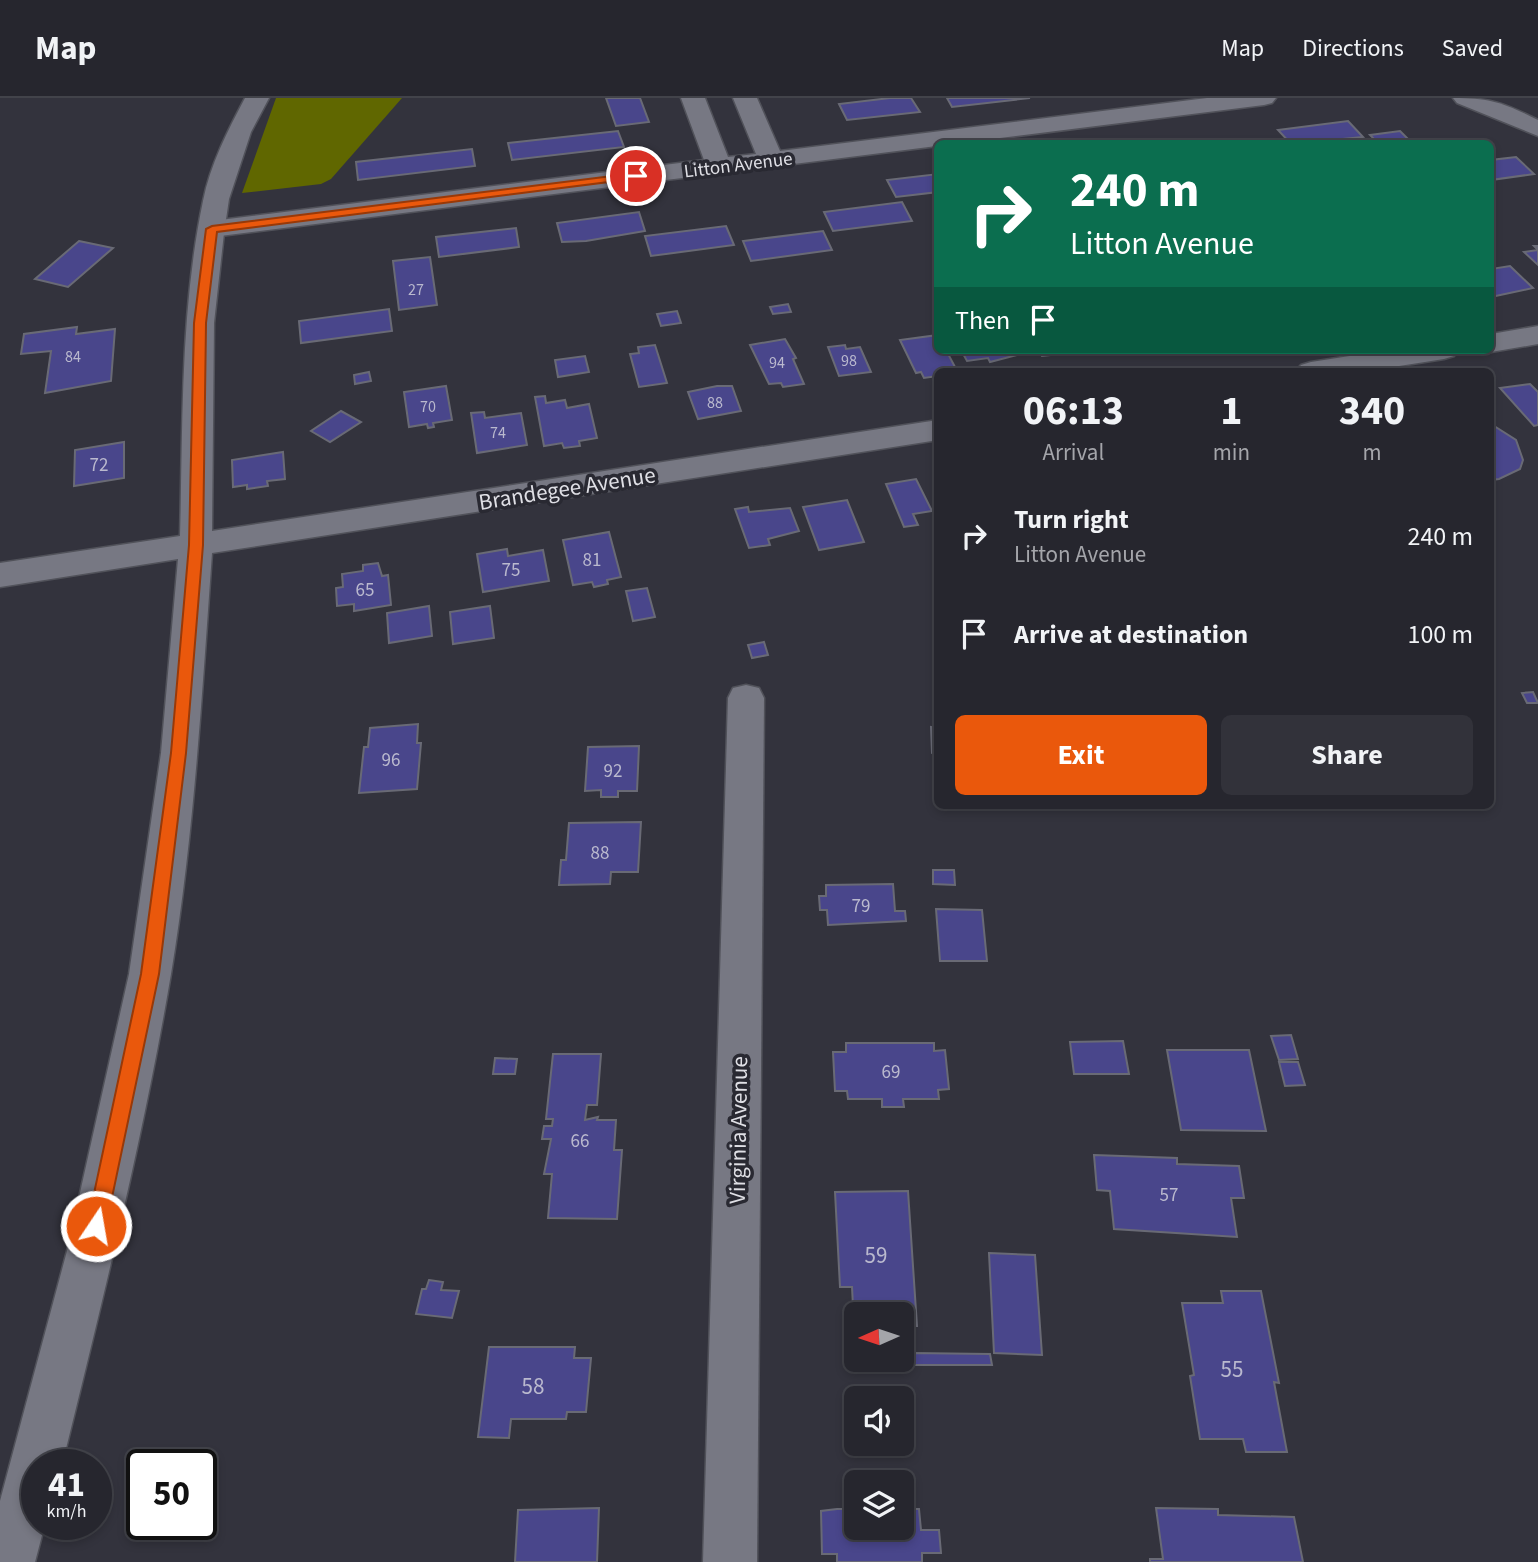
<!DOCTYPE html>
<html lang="en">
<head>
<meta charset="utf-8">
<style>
	body { margin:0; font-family:"Source Sans 3",sans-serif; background:#32323a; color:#f1f3f6; height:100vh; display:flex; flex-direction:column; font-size:26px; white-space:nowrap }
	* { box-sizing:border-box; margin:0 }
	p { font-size:23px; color:#a4a5aa }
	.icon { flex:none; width:38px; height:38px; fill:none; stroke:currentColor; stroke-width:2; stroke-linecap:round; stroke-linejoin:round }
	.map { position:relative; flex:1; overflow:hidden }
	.side { position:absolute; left:934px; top:270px; width:560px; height:441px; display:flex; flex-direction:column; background:#26262e; border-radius:10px; box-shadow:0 4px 10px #0003,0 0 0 2px #42434a }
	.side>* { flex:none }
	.hud { position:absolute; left:934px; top:42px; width:560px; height:214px; border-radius:10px; box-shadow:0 4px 10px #0003,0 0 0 2px #42434a; background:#0b6e4f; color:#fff; overflow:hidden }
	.needle { width:46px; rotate:267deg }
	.tools { position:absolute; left:844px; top:1204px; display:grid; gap:14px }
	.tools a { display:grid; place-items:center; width:70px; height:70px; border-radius:10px; background:#26262e; box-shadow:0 4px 10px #0003,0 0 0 2px #42434a; font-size:35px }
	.speed { position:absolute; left:21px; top:1351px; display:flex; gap:14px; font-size:35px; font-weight:700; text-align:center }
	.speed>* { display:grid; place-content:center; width:91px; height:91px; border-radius:50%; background:#26262e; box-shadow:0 4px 10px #0003,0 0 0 2px #42434a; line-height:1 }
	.speed small { font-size:18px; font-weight:400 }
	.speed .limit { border:4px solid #111; border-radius:10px; background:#fff; color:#111 }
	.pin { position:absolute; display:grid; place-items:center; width:60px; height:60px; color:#fff; margin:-30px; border:4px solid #fff; border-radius:50%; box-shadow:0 2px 7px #0007 }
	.me { position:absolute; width:77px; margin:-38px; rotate:12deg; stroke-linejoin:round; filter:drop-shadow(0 0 5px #0008) }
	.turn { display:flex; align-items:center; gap:24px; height:147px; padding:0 21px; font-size:32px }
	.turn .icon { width:91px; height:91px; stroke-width:2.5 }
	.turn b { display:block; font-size:49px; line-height:60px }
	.then { display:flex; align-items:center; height:66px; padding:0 21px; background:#0003; gap:14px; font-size:26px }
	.eta { display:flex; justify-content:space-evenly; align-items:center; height:119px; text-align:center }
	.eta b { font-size:42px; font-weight:700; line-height:49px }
	.button { display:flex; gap:14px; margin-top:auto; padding:14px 21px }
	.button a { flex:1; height:80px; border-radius:10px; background:#ea580c; color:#fff; font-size:28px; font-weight:700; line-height:80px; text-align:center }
	.button a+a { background:#32323a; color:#f1f3f6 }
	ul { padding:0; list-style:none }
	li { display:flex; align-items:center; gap:21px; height:98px; padding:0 21px }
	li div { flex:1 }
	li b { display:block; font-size:26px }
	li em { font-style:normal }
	header { display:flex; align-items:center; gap:42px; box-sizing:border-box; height:98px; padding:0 35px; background:#26262e; border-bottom:2px solid #42434a }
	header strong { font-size:33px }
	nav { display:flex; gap:38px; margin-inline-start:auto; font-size:24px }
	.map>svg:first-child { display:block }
	.forest { fill:#606700 }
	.building { fill:#49468b; stroke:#696a75; stroke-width:2 }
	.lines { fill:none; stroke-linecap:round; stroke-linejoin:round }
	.street-casing { stroke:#51525a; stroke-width:3 }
	.secondary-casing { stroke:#51525a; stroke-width:3 }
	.street { fill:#777883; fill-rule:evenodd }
	.secondary { fill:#777883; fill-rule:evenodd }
	.route { fill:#ea580c; stroke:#983908; stroke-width:2 }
	.labels { text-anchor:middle; stroke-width:7; stroke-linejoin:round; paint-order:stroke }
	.far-number-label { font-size:16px; fill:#bab9ce }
	.far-street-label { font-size:19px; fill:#dfdfe5; stroke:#292932 }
	.number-label { font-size:19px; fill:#bab9ce }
	.street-label { font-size:23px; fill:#dfdfe5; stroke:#292932 }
	.near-number-label { font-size:23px; fill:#bab9ce }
</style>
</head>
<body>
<header>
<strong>Map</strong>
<nav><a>Map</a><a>Directions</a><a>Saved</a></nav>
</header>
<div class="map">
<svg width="1538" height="1464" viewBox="0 0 1538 1464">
	<rect width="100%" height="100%" fill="#33333d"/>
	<path class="forest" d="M276,0H402L331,81L321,86L242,95Z"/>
	<g class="building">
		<path d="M606,0H640L649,24L616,28Z"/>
		<path d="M890,0H911L920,14L847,22L839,6Z"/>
		<path d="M947,0H1030L952,9Z"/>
		<path d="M1348,23L1363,39L1291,46L1278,32Z"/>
		<path d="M618,33L624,49L512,62L508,45Z"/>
		<path d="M1400,33L1413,46H1379L1370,37Z"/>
		<path d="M472,51L475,68L358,82L356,64Z"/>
		<path d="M1516,59L1534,76L1491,82V62Z"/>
		<path d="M938,76V94L896,99L887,82Z"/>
		<path d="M902,104L912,123L833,133L824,114Z"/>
		<path d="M639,114L645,133L586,143L562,144L557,125Z"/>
		<path d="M726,128L734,147L651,158L645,138Z"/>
		<path d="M516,130L519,149L439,159L436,139Z"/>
		<path d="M823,133L832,152L751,163L743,143Z"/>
		<path d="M79,143L113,150L68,189L35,181Z"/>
		<path d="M1534,148H1538V167L1524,154L1538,152Z"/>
		<path d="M430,159L437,207L399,212L393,163Z"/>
		<path d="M1510,168L1533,190L1491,199V171Z"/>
		<path d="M788,206L791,214L773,216L770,209Z"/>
		<path d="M389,211L392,233L301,245L299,223Z"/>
		<path d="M677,213L681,225L661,228L657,216Z"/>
		<path d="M77,229L76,236L115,231L111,283L45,295L51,253L21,256L24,236Z"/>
		<path d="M938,237V252H946L955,269L949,270L951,273H938V278L924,280L921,274L916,275L900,242Z"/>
		<path d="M785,241L796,260L793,261L804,286L783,289L781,285L769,286L750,247Z"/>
		<path d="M655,247L667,285L639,289L630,256L639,255L638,249Z"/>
		<path d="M845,247L846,251L860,249L871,274L839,278L828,249Z"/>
		<path d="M961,252H1019L1021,256L990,264L988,260L967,263Z"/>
		<path d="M1039,252H1079L1080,254L1042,258Z"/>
		<path d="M585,258L589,274L558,279L555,262Z"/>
		<path d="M369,274L371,283L355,286L354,277Z"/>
		<path d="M1530,286L1538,294V327L1534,328L1500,290Z"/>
		<path d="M446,288L452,322L433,325L434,329L428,330L427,326L409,329L404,294Z"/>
		<path d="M717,288H732L741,313L698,321L688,294Z"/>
		<path d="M545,298L546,305L565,302L567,310L589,306L597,340L579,343L580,348L564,350L562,345L544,348L535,299Z"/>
		<path d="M341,313L361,324L330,344L311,333Z"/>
		<path d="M484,314L485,320L521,315L527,347L477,355L471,315Z"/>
		<path d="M1491,326L1516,342L1523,362L1520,371L1499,381L1491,382Z"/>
		<path d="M124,344V380L74,388L75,352Z"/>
		<path d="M283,354L285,381L267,383L268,388L247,391V387L233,389L232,362Z"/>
		<path d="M916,381L932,413L913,416L918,427L904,429L886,386Z"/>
		<path d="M847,402L864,444L819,452L803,409Z"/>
		<path d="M748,409L749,414L790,410L799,433L768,441L770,447L749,450L735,411Z"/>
		<path d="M609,434L621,479L607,482L608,486L594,489L592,484L573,487L563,442Z"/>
		<path d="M507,451L508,458L543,452L549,483L483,494L477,456Z"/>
		<path d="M378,465L382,478L388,477L391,507L354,513V506L337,508L336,490L343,489L342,476L363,473V467Z"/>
		<path d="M647,490L655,519L633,523L626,493Z"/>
		<path d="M429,508L432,538L389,545L387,515Z"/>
		<path d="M490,508L494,540L453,546L450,514Z"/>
		<path d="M764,544L768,557L752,560L748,547Z"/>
		<path d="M1533,594L1538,605H1527L1522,595Z"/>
		<path d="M418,626L417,645H421L417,691L359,695L364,649H368L370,630Z"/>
		<path d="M931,629L938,630V656L932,655Z"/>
		<path d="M639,648L637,693H618V699H601V692L585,693L588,649Z"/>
		<path d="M641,724L638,774H611L610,786L559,787L561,762H566L569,725Z"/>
		<path d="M933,772H954L955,787L933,786Z"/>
		<path d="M893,786L895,813H905L906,823L828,827L827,812H820L819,798H826V787Z"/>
		<path d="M936,811L982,812L987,863H940Z"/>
		<path d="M1291,937L1298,961L1279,962L1271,938Z"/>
		<path d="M1123,943L1129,976H1074L1070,944Z"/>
		<path d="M846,945H934V953L945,952L949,991L938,992L939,1001H903L904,1009H882V1001H848L847,993H835L833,954H846Z"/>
		<path d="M1167,952H1249L1266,1033L1181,1032Z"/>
		<path d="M553,956H601L597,1007H587L585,1022L598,1019L597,1022H616L614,1052H622L617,1121L548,1120L552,1076H544L551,1041H542L544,1028H552L553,1021H546Z"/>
		<path d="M495,960L517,961L515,976H493Z"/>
		<path d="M1279,964H1298L1305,987L1285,988Z"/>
		<path d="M1094,1057L1177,1060V1066L1239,1068L1244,1100H1231L1237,1139L1114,1131L1110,1093L1097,1092Z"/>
		<path d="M908,1093L917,1228H901V1216H856L854,1228L852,1189H840L835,1094Z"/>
		<path d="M989,1155L1035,1157L1042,1257L994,1255Z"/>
		<path d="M429,1182L443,1184L441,1192L459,1193L452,1220L416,1216L422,1191H426Z"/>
		<path d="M1221,1193H1261L1279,1285L1274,1284L1287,1354H1246L1243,1341H1200L1190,1278L1194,1277L1182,1205H1223Z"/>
		<path d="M489,1249H575L574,1260H591L586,1314H567L566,1321H511L509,1340L478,1339Z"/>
		<path d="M912,1255L990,1256L992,1267H913Z"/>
		<path d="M599,1410L597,1464H515L518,1412Z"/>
		<path d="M1156,1410L1218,1411V1417L1294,1419L1303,1464H1150V1461H1163Z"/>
		<path d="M837,1411H856V1430H901V1411H919L921,1432H939L941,1455H922V1464H837V1456H822L821,1413Z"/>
	</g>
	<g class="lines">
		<defs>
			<g id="street">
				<path d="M681,0H705L728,59L756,56L733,0H757L780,53L1207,0H1276L1272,5L1264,7L212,139L203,137L199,131L203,125L212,123L704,62Z"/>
				<path d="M1453,0C1491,0 1504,5 1538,22V38L1457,5Z"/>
				<path d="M746,587L759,590L764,600L757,1464H703L728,600L733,590Z"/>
			</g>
			<g id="secondary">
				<path d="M245,0H269L251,34L229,101L224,135L214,225L212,433L938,322V342L212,455C202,596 194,737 171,876C143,1041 102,1204 62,1367H37V1426H45L35,1464H0V1403L67,1153L129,876L161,655L178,461L0,489V465L180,438C183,327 180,213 203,103C210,67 228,32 245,0Z"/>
				<path d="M1538,228V246L1491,254L1485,252H1491V236Z"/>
				<path d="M1388,252H1458L1454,258L1444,261L1367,273H1296L1301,267L1311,264Z"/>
			</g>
		</defs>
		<use href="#street" class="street-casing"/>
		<use href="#secondary" class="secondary-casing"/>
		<use href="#street" class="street"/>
		<use href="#secondary" class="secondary"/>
	</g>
	<path class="route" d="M636,75L640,76V80L217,134L206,225L203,447L186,655L159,876L106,1128L103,1134L96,1137L90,1134L87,1128L141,876L171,655L189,447L194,225L206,131L212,128Z"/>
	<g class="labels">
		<g class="far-number-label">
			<text x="416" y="197">27</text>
			<text x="73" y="264">84</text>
			<text x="849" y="268">98</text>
			<text x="777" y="270">94</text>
			<text x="715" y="310">88</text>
			<text x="428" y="314">70</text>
			<text x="498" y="340">74</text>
		</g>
		<g class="far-street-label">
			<text transform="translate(738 66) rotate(-7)" y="7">Litton Avenue</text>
		</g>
		<g class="number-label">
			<text x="99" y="373">72</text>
			<text x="592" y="468">81</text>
			<text x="511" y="478">75</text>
			<text x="365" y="498">65</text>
			<text x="391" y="668">96</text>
			<text x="613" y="679">92</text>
			<text x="600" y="761">88</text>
			<text x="861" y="814">79</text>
			<text x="891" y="980">69</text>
			<text x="580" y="1049">66</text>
			<text x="1169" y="1103">57</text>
		</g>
		<g class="street-label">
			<text transform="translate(567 390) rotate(-9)" y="8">Brandegee Avenue</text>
			<text transform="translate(738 1032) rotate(-89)" y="8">Virginia Avenue</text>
		</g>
		<g class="near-number-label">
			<text x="876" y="1165">59</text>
			<text x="1232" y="1279">55</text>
			<text x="533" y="1296">58</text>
		</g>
	</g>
</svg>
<div class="tools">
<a><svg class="needle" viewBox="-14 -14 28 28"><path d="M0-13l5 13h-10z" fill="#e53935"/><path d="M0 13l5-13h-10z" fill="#a4a5aa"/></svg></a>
<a><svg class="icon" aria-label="sound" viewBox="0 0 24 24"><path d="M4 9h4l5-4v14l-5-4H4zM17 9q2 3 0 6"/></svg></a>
<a><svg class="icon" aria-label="layers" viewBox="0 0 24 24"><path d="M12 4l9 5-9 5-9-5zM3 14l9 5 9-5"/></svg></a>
</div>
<div class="speed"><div>41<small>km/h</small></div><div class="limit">50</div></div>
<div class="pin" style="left:636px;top:78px;background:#d93025"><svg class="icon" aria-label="arrive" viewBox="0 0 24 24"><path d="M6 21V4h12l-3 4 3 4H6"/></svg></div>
<svg class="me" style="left:96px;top:1128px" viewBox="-20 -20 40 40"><circle r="17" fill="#ea580c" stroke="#fff" stroke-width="3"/><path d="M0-11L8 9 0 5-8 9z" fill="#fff"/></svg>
<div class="hud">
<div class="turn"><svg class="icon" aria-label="right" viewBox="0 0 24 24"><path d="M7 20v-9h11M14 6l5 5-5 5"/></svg><div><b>240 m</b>Litton Avenue</div></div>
<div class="then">Then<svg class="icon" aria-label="arrive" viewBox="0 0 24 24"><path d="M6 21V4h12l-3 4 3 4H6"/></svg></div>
</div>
<section class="side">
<div class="eta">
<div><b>06:13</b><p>Arrival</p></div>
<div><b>1</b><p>min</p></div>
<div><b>340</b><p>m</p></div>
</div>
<ul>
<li><svg class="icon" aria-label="right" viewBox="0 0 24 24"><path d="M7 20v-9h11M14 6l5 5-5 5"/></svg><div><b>Turn right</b><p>Litton Avenue</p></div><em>240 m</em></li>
<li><svg class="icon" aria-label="arrive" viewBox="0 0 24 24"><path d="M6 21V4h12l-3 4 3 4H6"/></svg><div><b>Arrive at destination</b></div><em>100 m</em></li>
</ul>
<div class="button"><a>Exit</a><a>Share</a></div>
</section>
</div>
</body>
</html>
